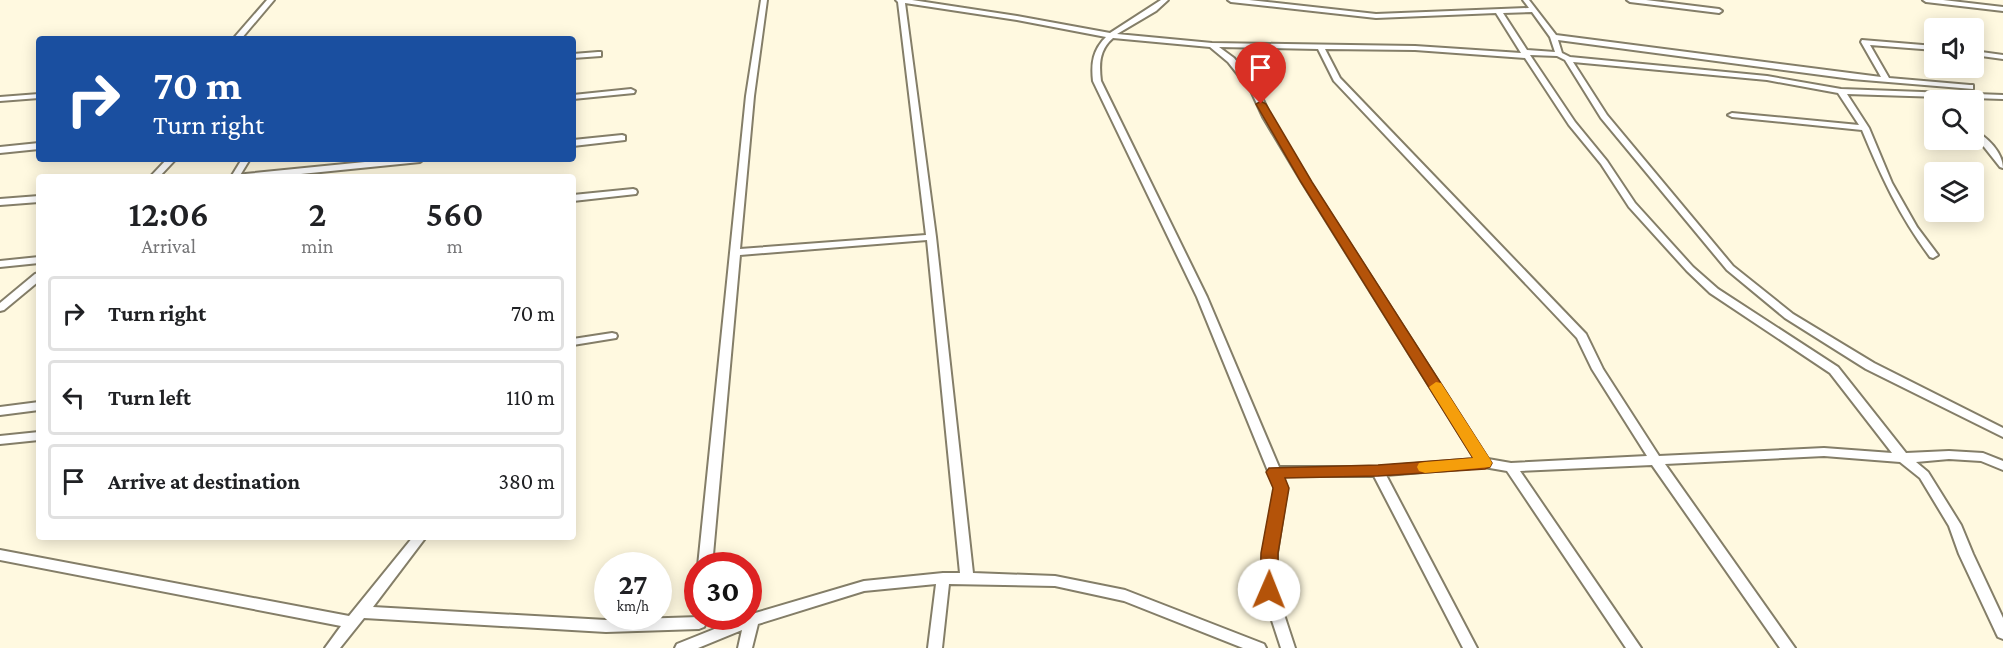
<!DOCTYPE html>
<html lang="en">
<head>
<meta charset="utf-8">
<style>
	body { margin:0; font-family:"Crimson Pro",serif; background:#f2f2f2; color:#202124; height:100vh; display:flex; flex-direction:column; font-size:22px; white-space:nowrap }
	* { box-sizing:border-box; margin:0 }
	p { font-size:20px; color:#757577 }
	.icon { flex:none; width:33px; height:33px; fill:none; stroke:currentColor; stroke-width:2; stroke-linecap:round; stroke-linejoin:round }
	.map { position:relative; flex:1; overflow:hidden }
	.panel { position:absolute; left:36px; top:174px; width:540px; height:366px; display:flex; flex-direction:column; background:#fff; border-radius:6px; box-shadow:0 3px 15px #0003 }
	.panel>* { flex:none }
	.banner { position:absolute; left:36px; top:36px; width:540px; height:126px; border-radius:6px; box-shadow:0 3px 15px #0003; background:#1a4fa0; color:#fff; overflow:hidden }
	.tools { position:absolute; left:1924px; top:18px; display:grid; gap:12px }
	.tools a { display:grid; place-items:center; width:60px; height:60px; border-radius:6px; background:#fff; box-shadow:0 3px 15px #0003; font-size:30px }
	.speed { position:absolute; left:594px; top:552px; display:flex; gap:12px; font-size:30px; font-weight:700; text-align:center }
	.speed>* { display:grid; place-content:center; width:78px; height:78px; border-radius:50%; background:#fff; box-shadow:0 3px 15px #0003; line-height:1 }
	.speed small { font-size:15px; font-weight:400 }
	.speed .limit { border:9px solid #d22; background:#fff; color:#111 }
	.pin { position:absolute; display:grid; place-items:center; width:51px; height:51px; color:#fff; margin:-62px -26px; border-radius:50% 50% 50% 0; rotate:-45deg; box-shadow:0 0 6px #0007 }
	.pin .icon { rotate:45deg }
	.me { position:absolute; width:66px; margin:-33px; rotate:1deg; stroke-linejoin:round; filter:drop-shadow(0 0 4px #0008) }
	.turn { display:flex; align-items:center; gap:21px; height:126px; padding:0 18px; font-size:27px }
	.turn .icon { width:78px; height:78px; stroke-width:2.5 }
	.turn b { display:block; font-size:42px; line-height:51px }
	.eta { display:flex; justify-content:space-evenly; align-items:center; height:102px; text-align:center }
	.eta b { font-size:36px; font-weight:600; line-height:42px }
	ul { padding:0; list-style:none }
	li { display:flex; align-items:center; gap:18px; height:75px; margin:0 12px 9px; padding:0 6px; border:3px solid #e0e0e0; border-radius:6px }
	li div { flex:1 }
	li b { display:block; font-size:22px }
	li em { font-style:normal }
	.map>svg:first-child { display:block }
	.lines { fill:none; stroke-linecap:round; stroke-linejoin:round }
	.street-casing { stroke:#847e68; stroke-width:4 }
	.street { fill:#fff; fill-rule:evenodd }
	.route { fill:#b45309; stroke:#753606; stroke-width:1.5 }
	.slow { fill:#f59e0b }
</style>
</head>
<body>
<div class="map">
<svg width="2003" height="648" viewBox="0 0 2003 648">
	<rect width="100%" height="100%" fill="#fff9e0"/>
	<g class="lines">
		<defs>
			<g id="street">
				<path d="M267,0H274L241,39H233Z"/>
				<path d="M761,0H767L754,96L740,249L926,235L898,2L896,0H912L1017,16L1110,33L1161,0H1168L1156,11L1117,34L1212,43L1415,46L1521,53L1496,13L1376,18L1231,2L1228,0H1249L1376,14L1529,8L1523,0H1529L1556,35L1881,77L1861,42L1862,40L1935,46V50L1870,45L1889,78L1970,85H1973V89L1852,79L1558,40L1562,53L1570,57L1767,76L1841,89L2003,95V99L1847,94L1869,128L1892,183L1917,227L1938,255L1933,258L1930,257C1899,215 1882,178 1862,130L1732,117L1728,115L1732,113L1859,125L1838,93L1767,80L1573,62L1607,115L1733,266L1793,314L1874,363L2003,428V437L1866,369L1785,318L1727,270L1601,118L1565,60L1557,56L1530,55L1575,122L1607,161L1635,203L1693,267L1718,289L1838,367L1906,453L1949,451L1983,453L2003,461V470L1981,461L1949,459L1916,462L1928,472L1961,525L1973,554L2003,618V639L1998,637L1996,633L1959,554L1949,526L1920,478L1900,462L1824,456L1665,464L1795,648H1780L1652,465L1520,471L1641,648H1626L1507,471L1484,467L1386,475L1477,648H1463L1374,476H1282L1287,488L1277,553L1276,590L1295,648H1281L1262,590L1263,553L1275,488L1197,297L1093,81C1091,63 1093,50 1106,37L1017,20L905,3L936,237L973,573L1055,576L1125,590L1264,644L1266,648H1243L1124,601L1055,586L949,584L942,648H928L936,584L864,591L758,624L752,648H738L742,630L698,648H675L677,644L752,614L864,581L943,573H960L927,240L740,255L712,566H698L746,96ZM1532,12L1550,37L1555,52L1527,50L1503,13ZM1113,38L1210,47L1228,62L1251,91L1263,117L1302,182L1475,459L1378,467H1279L1207,297L1101,81C1099,64 1099,50 1113,38ZM1219,47L1318,49L1334,81L1577,338L1592,369L1647,456L1511,463L1488,459L1310,182L1271,117L1259,91L1234,58ZM1325,49L1415,50L1525,58L1569,125L1601,164L1629,207L1687,271L1710,293L1830,373L1892,453L1824,448L1659,456L1603,369L1586,334L1340,78Z"/>
				<path d="M1627,0H1646L1719,9L1722,11L1719,13L1630,2Z"/>
				<path d="M1923,0H1943L2003,7V11L1926,2Z"/>
				<path d="M1974,51L2003,55V59L1974,55Z"/>
				<path d="M598,52H601V56L573,58V54Z"/>
				<path d="M631,89L635,91L634,93L573,99V95Z"/>
				<path d="M39,94V98L0,101V97Z"/>
				<path d="M1974,131C1987,136 2003,153 2003,168L2000,167L1981,143L1974,137Z"/>
				<path d="M622,135L625,136V140L573,146V140Z"/>
				<path d="M39,143V149L0,153V147Z"/>
				<path d="M167,159H176L159,177H150Z"/>
				<path d="M242,159H250L239,177H231Z"/>
				<path d="M395,159H424L420,162L271,177H241L245,174Z"/>
				<path d="M633,189L636,190L637,192L636,194L573,201V195Z"/>
				<path d="M39,196V202L0,205V199Z"/>
				<path d="M39,257V263L0,267V261Z"/>
				<path d="M39,273V281L4,310L0,311V303L35,274Z"/>
				<path d="M612,333L616,334L617,336L616,338L573,345V339Z"/>
				<path d="M39,402V410L0,415V407Z"/>
				<path d="M39,432V440L0,444V436Z"/>
				<path d="M413,537H426L373,607L606,620L699,617L704,619L706,623L704,627L699,629L606,632L364,618L340,648H325L341,626L0,560V550L349,616Z"/>
			</g>
		</defs>
		<use href="#street" class="street-casing"/>
		<use href="#street" class="street"/>
	</g>
	<path class="route" d="M1261,101L1266,104L1312,182L1492,463L1490,467L1485,469L1378,476L1285,478L1289,488L1278,553V590L1275,595L1269,597L1263,595L1260,590L1261,553L1273,488L1266,472L1269,468L1378,465L1473,458L1301,182L1256,104Z"/>
	<path class="slow" d="M1436,382L1441,383L1490,459L1492,463L1490,467L1425,473L1419,471L1417,467L1419,463L1425,462L1473,458L1429,387Z"/>
</svg>
<div class="tools">
<a><svg class="icon" aria-label="sound" viewBox="0 0 24 24"><path d="M4 9h4l5-4v14l-5-4H4zM17 9q2 3 0 6"/></svg></a>
<a><svg class="icon" aria-label="search" viewBox="0 0 24 24"><circle cx="10" cy="10" r="6"/><path d="M15 15l6 6"/></svg></a>
<a><svg class="icon" aria-label="layers" viewBox="0 0 24 24"><path d="M12 4l9 5-9 5-9-5zM3 14l9 5 9-5"/></svg></a>
</div>
<div class="speed"><div>27<small>km/h</small></div><div class="limit">30</div></div>
<div class="pin" style="left:1261px;top:104px;background:#d93025"><svg class="icon" aria-label="arrive" viewBox="0 0 24 24"><path d="M6 21V4h12l-3 4 3 4H6"/></svg></div>
<svg class="me" style="left:1269px;top:590px" viewBox="-20 -20 40 40"><circle r="19" fill="#fff"/><path d="M0-13L10 11 0 6-10 11z" fill="#b45309"/></svg>
<div class="banner">
<div class="turn"><svg class="icon" aria-label="right" viewBox="0 0 24 24"><path d="M7 20v-9h11M14 6l5 5-5 5"/></svg><div><b>70 m</b>Turn right</div></div>
</div>
<section class="panel">
<div class="eta">
<div><b>12:06</b><p>Arrival</p></div>
<div><b>2</b><p>min</p></div>
<div><b>560</b><p>m</p></div>
</div>
<ul>
<li><svg class="icon" aria-label="right" viewBox="0 0 24 24"><path d="M7 20v-9h11M14 6l5 5-5 5"/></svg><div><b>Turn right</b></div><em>70 m</em></li>
<li><svg class="icon" aria-label="left" viewBox="0 0 24 24"><path d="M17 20v-9H6M10 6l-5 5 5 5"/></svg><div><b>Turn left</b></div><em>110 m</em></li>
<li><svg class="icon" aria-label="arrive" viewBox="0 0 24 24"><path d="M6 21V4h12l-3 4 3 4H6"/></svg><div><b>Arrive at destination</b></div><em>380 m</em></li>
</ul>
</section>
</div>
</body>
</html>
